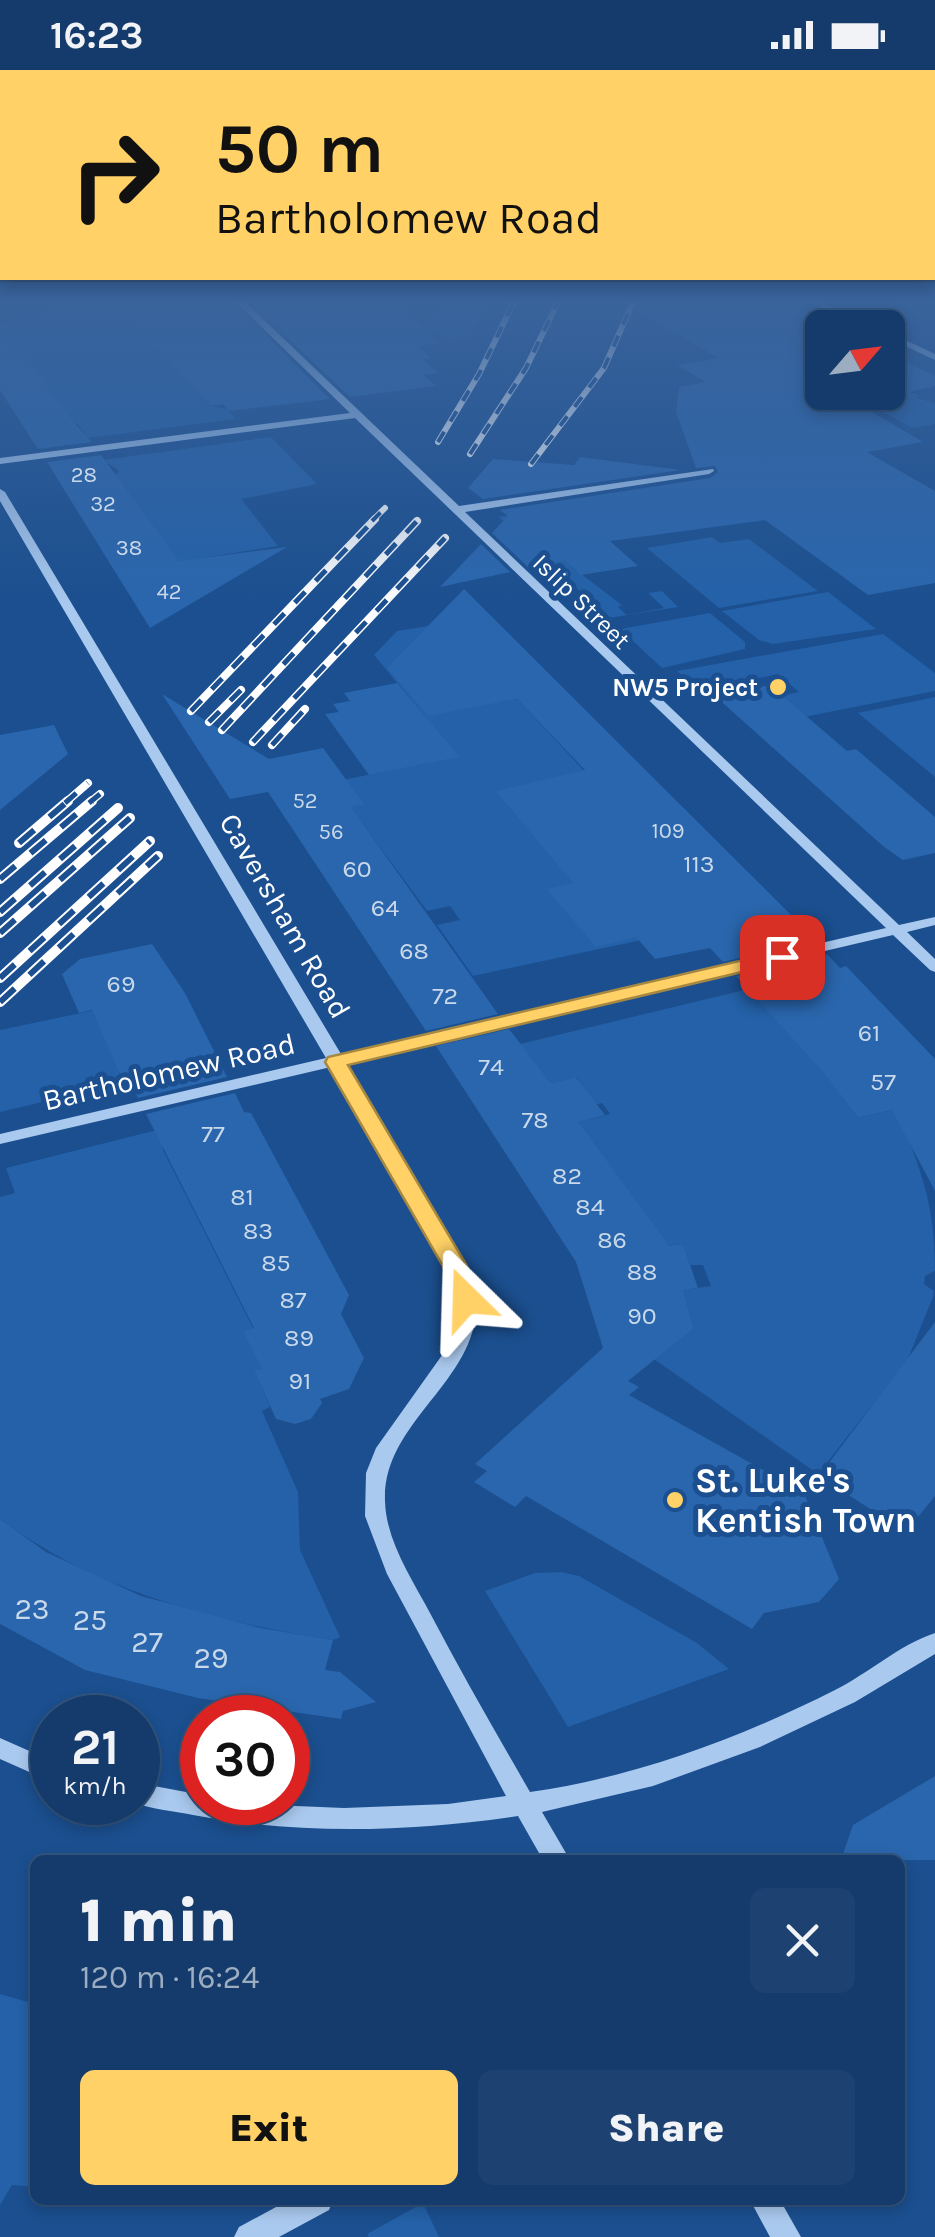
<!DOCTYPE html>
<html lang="en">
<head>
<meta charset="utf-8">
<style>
	body { margin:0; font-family:Karla,sans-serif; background:#1d4271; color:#f1f3f6; height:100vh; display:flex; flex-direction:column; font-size:38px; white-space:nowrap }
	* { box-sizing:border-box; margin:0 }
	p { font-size:32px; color:#9dadc1 }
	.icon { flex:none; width:55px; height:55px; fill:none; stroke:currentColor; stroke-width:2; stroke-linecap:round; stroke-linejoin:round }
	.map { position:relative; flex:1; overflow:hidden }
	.details { position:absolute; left:30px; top:1785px; width:875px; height:350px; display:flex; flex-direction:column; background:#143b6b; border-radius:15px; box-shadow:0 5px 15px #0003,0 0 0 2px #33557e }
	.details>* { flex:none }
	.top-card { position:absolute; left:0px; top:0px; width:935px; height:210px; box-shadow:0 5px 15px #0003,0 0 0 2px #33557e; background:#ffd166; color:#111; overflow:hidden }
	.needle { width:65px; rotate:62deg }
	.controls { position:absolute; left:805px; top:240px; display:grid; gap:20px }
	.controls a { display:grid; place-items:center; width:100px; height:100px; border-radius:15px; background:#143b6b; box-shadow:0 5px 15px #0003,0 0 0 2px #33557e; font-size:50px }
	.speed { position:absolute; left:30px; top:1625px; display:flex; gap:20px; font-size:50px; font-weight:700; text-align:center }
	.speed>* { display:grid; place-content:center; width:130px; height:130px; border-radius:50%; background:#143b6b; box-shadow:0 5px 15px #0003,0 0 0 2px #33557e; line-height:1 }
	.speed small { font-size:25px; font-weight:400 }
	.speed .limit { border:15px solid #d22; background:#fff; color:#111 }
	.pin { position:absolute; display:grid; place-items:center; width:85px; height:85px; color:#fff; margin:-42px; border-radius:20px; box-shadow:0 5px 15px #0006 }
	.me { position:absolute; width:110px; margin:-55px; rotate:338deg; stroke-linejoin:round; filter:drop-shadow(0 0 8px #0008) }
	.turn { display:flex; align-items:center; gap:35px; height:210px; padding:0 50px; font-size:45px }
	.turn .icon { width:130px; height:130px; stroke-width:2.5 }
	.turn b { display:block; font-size:70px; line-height:85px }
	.round { display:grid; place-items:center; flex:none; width:105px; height:105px; border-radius:15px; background:#1d4271 }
	.head { display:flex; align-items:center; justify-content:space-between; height:170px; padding:0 50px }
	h1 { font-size:60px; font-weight:800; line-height:75px }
	.cta { display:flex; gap:20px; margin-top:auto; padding:20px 50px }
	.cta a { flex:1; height:115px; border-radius:15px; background:#ffd166; color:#111; font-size:40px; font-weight:800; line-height:115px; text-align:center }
	.cta a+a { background:#1d4271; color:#f1f3f6 }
	.status { display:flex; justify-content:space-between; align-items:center; height:70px; padding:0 50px; background:#143b6b; direction:ltr }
	.status svg { height:28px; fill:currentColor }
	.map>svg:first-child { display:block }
	.green { fill:#2461a8 }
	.building { fill:#2a66ad }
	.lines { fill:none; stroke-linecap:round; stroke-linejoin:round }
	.minor { fill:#a9c9ee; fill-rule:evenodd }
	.rail-far2-casing { stroke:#fff; stroke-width:6 }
	.rail-far1-casing { stroke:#fff; stroke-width:8 }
	.rail-casing { stroke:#fff; stroke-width:10 }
	.rail-far2 { stroke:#1b4f8f; stroke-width:4; stroke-dasharray:12; stroke-linecap:butt }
	.rail-far1 { stroke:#1b4f8f; stroke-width:5; stroke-dasharray:15; stroke-linecap:butt }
	.rail { stroke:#1b4f8f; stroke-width:6; stroke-dasharray:20; stroke-linecap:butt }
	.route { fill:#ffd166; stroke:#a68842; stroke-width:2.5 }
	.poi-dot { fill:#ffd166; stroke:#1b4f8f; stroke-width:4 }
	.labels { text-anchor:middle; stroke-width:10; stroke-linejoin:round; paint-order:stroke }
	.far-number-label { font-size:22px; fill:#cad9ea }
	.far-street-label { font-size:25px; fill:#fff; stroke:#1b4f8f }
	.far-poi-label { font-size:25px; font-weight:bold; fill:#fff; stroke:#1b4f8f; text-anchor:end }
	.number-label { font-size:25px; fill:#cad9ea }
	.street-label { font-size:30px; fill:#fff; stroke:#1b4f8f }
	.near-number-label { font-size:30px; fill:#cad9ea }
	.near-poi-label { font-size:35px; font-weight:bold; fill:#fff; stroke:#1b4f8f; text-anchor:start }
</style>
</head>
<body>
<div class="status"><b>16:23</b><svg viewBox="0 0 49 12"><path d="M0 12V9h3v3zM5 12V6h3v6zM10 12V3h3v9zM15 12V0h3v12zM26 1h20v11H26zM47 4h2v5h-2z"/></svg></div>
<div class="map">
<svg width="935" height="2167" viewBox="0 0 935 2167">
	<rect width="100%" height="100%" fill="#1b4f8f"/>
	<g class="green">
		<path d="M149,232L167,286L209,336L227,339L236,349L88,368L78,354L71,353L0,255L61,238Z"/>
		<path d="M488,232L468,268L450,272L422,256L427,253L425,247L441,242L438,238L442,233Z"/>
		<path d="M898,309L899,316L919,326L915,328L935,333V354L913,358L850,324L888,322V311Z"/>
		<path d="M271,367L317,414L241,429L278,476L170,493L115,406L119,401L103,390Z"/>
		<path d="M564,437L572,497L622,535L618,537L627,545L664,538L648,523L662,521L678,537L609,548L499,447Z"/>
		<path d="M712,467L720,473L749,469L818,521L719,538L647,478Z"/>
		<path d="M828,522L876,559L773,574L759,570L722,541Z"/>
		<path d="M710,543L745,572V579L662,598L620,559Z"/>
		<path d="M428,556L500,632L517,629L726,852L473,906L437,855L460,850L450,836L427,841L332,712L459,687L374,585L397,561Z"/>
		<path d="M883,564L935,603V621L804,647L780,626L799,622L778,604L699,621L677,601Z"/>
		<path d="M935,627V707L858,643Z"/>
		<path d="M786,910L819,945L829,1009L858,1048L897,1039C921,1102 935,1132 935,1201L925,1206L924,1214L934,1221L933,1227L907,1291L818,1404L651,1287L694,1258L683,1220L711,1216L703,1195H690L683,1174L668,1176L579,1052L610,1044L602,1033L571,1041L585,1020L577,1007L551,1013L520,974Z"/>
		<path d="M105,938L132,998L119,1001L123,1013L0,1042V960Z"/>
		<path d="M161,1059L163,1080L253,1258L262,1299L255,1301L270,1337L262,1341L298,1422L300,1480L340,1567L333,1570C213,1551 98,1522 0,1449V1127L15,1123L6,1098Z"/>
		<path d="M561,1502L579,1506L697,1573L729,1599L568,1657L485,1521L535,1503Z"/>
		<path d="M0,1924L35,1934V2117L12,2115L0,2135Z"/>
		<path d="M423,2133L439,2167H369L367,2164Z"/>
	</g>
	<g class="building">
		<path d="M114,232H232L330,329L229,341L223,334L210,336Z"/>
		<path d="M250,232H394L441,273L418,276L431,288L422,289L438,303L423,305L436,316L350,327Z"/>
		<path d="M621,232H779L833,258H822V322H888V283L935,306V316L858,334L923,372L867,382L935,421V513L868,525L765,450L610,471L638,496L581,505L565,490L529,498L492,463L508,446L500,440L710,408L718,402L715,396L696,398L676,342L679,317L706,312L677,295L719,288Z"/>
		<path d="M0,254L75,354L92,372L38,379L0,320Z"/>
		<path d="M101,385L179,491L287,477L150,558L47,392Z"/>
		<path d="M580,387L681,400L483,429L468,418L493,389L574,395Z"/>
		<path d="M481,474L510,502L440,517Z"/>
		<path d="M464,519L799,853L814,871L723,892L710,878L655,889L636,867L596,877L547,819L573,813L496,721L585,700L517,629L428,646L387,598Z"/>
		<path d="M397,613L460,687L369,705L325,644L339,642L333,634L350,631L344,623Z"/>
		<path d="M770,615L847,681L856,679L935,747V783L903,790L884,777L715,626Z"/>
		<path d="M162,624L269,689L323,678L364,734L351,737L498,944L426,961L268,722L230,729Z"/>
		<path d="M54,655L68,684L0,740V665Z"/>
		<path d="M152,874L185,923L227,1007L138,1028L130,1012L124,1013L92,940L79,943L62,904L80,889Z"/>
		<path d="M827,884L840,898L846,896L935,989V1121L892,1040L858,1048L824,1003L736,906Z"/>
		<path d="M509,959L551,1013L576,1007L605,1045L579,1052L669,1176L683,1174L698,1218L683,1220L694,1258L628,1311L639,1317L629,1325L804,1423L839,1509L819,1532L764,1543L752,1559L526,1426L515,1437L474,1412L487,1401L475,1394L603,1278L576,1192L436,976Z"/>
		<path d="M235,1023L244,1042L251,1043L349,1225L341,1244L364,1288L349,1319L320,1329L322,1333L311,1349L295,1354L276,1349L254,1300L262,1299L243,1261L254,1258L146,1044Z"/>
		<path d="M935,1252V1426L906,1462L819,1406Z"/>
		<path d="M0,1449L46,1482L141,1526L261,1558L333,1570L325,1600L340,1602L376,1632L343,1641L341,1649L198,1628L85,1600L0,1554Z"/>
		<path d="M935,1706V1790H841L853,1755Z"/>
	</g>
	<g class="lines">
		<g class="minor">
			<path d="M236,232H245L459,436L713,399L714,401L709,404L465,442L899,855L935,847V855L907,862L935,889V902L930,900L893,865L346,993L453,1172C463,1189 474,1208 476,1228C482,1310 382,1350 385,1431C386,1471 412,1509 430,1543C462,1604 496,1663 530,1722C636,1707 740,1668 835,1620C869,1603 899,1575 935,1563V1584L855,1632L760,1677L653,1716L542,1742L570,1790H543L518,1746C409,1762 301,1765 193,1745C173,1741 151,1739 132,1732H138V1713L202,1725V1732L344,1738L448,1734L506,1726L387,1504L365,1446L366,1403L376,1378L445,1281L455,1256L456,1228L442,1186L331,997L0,1074V1064L326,988L0,431V419L5,422L341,984L886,858L355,348L0,394V388L350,343Z"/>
			<path d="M812,232H822L876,258H864Z"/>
			<path d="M888,262L935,284V290L888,268Z"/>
			<path d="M0,1668L52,1691V1712L0,1689Z"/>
			<path d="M289,2130H333L329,2140L279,2167H234L239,2157Z"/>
			<path d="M750,2130H780L801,2167H770Z"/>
		</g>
		<defs>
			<g id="rail-far2">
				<path d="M438,372L479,304L514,232"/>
				<path d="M470,384L526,298L558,232"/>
				<path d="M531,394L604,298L633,232"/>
				<path d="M372,451L385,438"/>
			</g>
			<g id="rail-far1">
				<path d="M191,641L375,449"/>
				<path d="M209,652L241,620"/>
				<path d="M222,660L417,451"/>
				<path d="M253,672L445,468"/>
				<path d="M272,675L305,639"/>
				<path d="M65,733L88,713"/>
				<path d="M89,733L100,724"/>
			</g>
			<g id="rail">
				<path d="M19,773L68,731"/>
				<path d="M0,809L92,731"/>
				<path d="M0,842L118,738"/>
				<path d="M0,863L130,748"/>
				<path d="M0,908L150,771"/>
				<path d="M0,932L158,786"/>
			</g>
		</defs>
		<use href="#rail-far2" class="rail-far2-casing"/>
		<use href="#rail-far1" class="rail-far1-casing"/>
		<use href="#rail" class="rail-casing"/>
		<use href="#rail-far2" class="rail-far2"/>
		<use href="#rail-far1" class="rail-far1"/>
		<use href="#rail" class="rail"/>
	</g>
	<linearGradient id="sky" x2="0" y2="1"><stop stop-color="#0f2b4f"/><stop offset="0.43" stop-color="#39639b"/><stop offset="1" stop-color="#39639b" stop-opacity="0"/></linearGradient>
	<rect width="935" height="535" fill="url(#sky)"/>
	<path class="route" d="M782,881L792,887L789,891L348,995L467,1196L478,1229L466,1237L457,1235L443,1196L325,992L328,987Z"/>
	<g class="poi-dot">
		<circle cx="778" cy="617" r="10"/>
		<circle cx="675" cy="1430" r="10"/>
	</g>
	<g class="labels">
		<g class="far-number-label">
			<text x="84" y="412">28</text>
			<text x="103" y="441">32</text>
			<text x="129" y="485">38</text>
			<text x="169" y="529">42</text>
			<text x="305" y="738">52</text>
			<text x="668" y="768">109</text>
			<text x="331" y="769">56</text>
		</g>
		<g class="far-street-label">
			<text transform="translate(582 531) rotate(44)" y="9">Islip Street</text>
		</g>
		<g class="far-poi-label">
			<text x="758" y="626">NW5 Project</text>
		</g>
		<g class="number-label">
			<text x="699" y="802">113</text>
			<text x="357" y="807">60</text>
			<text x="385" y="846">64</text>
			<text x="414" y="889">68</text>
			<text x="121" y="922">69</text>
			<text x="445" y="934">72</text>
			<text x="869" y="971">61</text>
			<text x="491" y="1005">74</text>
			<text x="883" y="1020">57</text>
			<text x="535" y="1058">78</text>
			<text x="213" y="1072">77</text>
			<text x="567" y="1114">82</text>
			<text x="242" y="1135">81</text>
			<text x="590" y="1145">84</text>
			<text x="258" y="1169">83</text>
			<text x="612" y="1178">86</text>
			<text x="276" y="1201">85</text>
			<text x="642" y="1210">88</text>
			<text x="293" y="1238">87</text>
			<text x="642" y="1254">90</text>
			<text x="299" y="1276">89</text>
			<text x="300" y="1319">91</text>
		</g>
		<g class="street-label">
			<text transform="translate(285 846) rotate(60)" y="10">Caversham Road</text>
			<text transform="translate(169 1002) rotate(-13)" y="10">Bartholomew Road</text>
		</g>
		<g class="near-number-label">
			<text x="32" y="1549">23</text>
			<text x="90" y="1560">25</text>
			<text x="147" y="1582">27</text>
			<text x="211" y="1598">29</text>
		</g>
		<g class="near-poi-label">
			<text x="695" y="1422">St. Luke's<tspan x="695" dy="40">Kentish Town</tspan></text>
		</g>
	</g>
</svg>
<div class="controls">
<a><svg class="needle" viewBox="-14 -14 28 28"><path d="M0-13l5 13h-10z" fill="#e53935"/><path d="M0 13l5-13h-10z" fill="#9dadc1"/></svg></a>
</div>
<div class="speed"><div>21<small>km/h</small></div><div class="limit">30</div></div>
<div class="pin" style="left:782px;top:887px;background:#d93025"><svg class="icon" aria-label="arrive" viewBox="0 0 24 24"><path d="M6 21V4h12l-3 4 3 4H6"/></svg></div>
<svg class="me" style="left:466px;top:1229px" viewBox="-20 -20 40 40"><path d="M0-17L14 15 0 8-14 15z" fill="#ffd166" stroke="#fff" stroke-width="4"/></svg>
<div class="top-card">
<div class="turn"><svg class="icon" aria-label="right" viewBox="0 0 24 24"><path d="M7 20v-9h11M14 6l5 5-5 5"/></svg><div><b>50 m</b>Bartholomew Road</div></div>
</div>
<section class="details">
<div class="head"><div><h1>1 min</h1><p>120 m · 16:24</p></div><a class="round"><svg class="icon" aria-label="close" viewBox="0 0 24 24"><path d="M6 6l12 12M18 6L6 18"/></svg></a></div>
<div class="cta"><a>Exit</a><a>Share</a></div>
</section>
</div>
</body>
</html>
